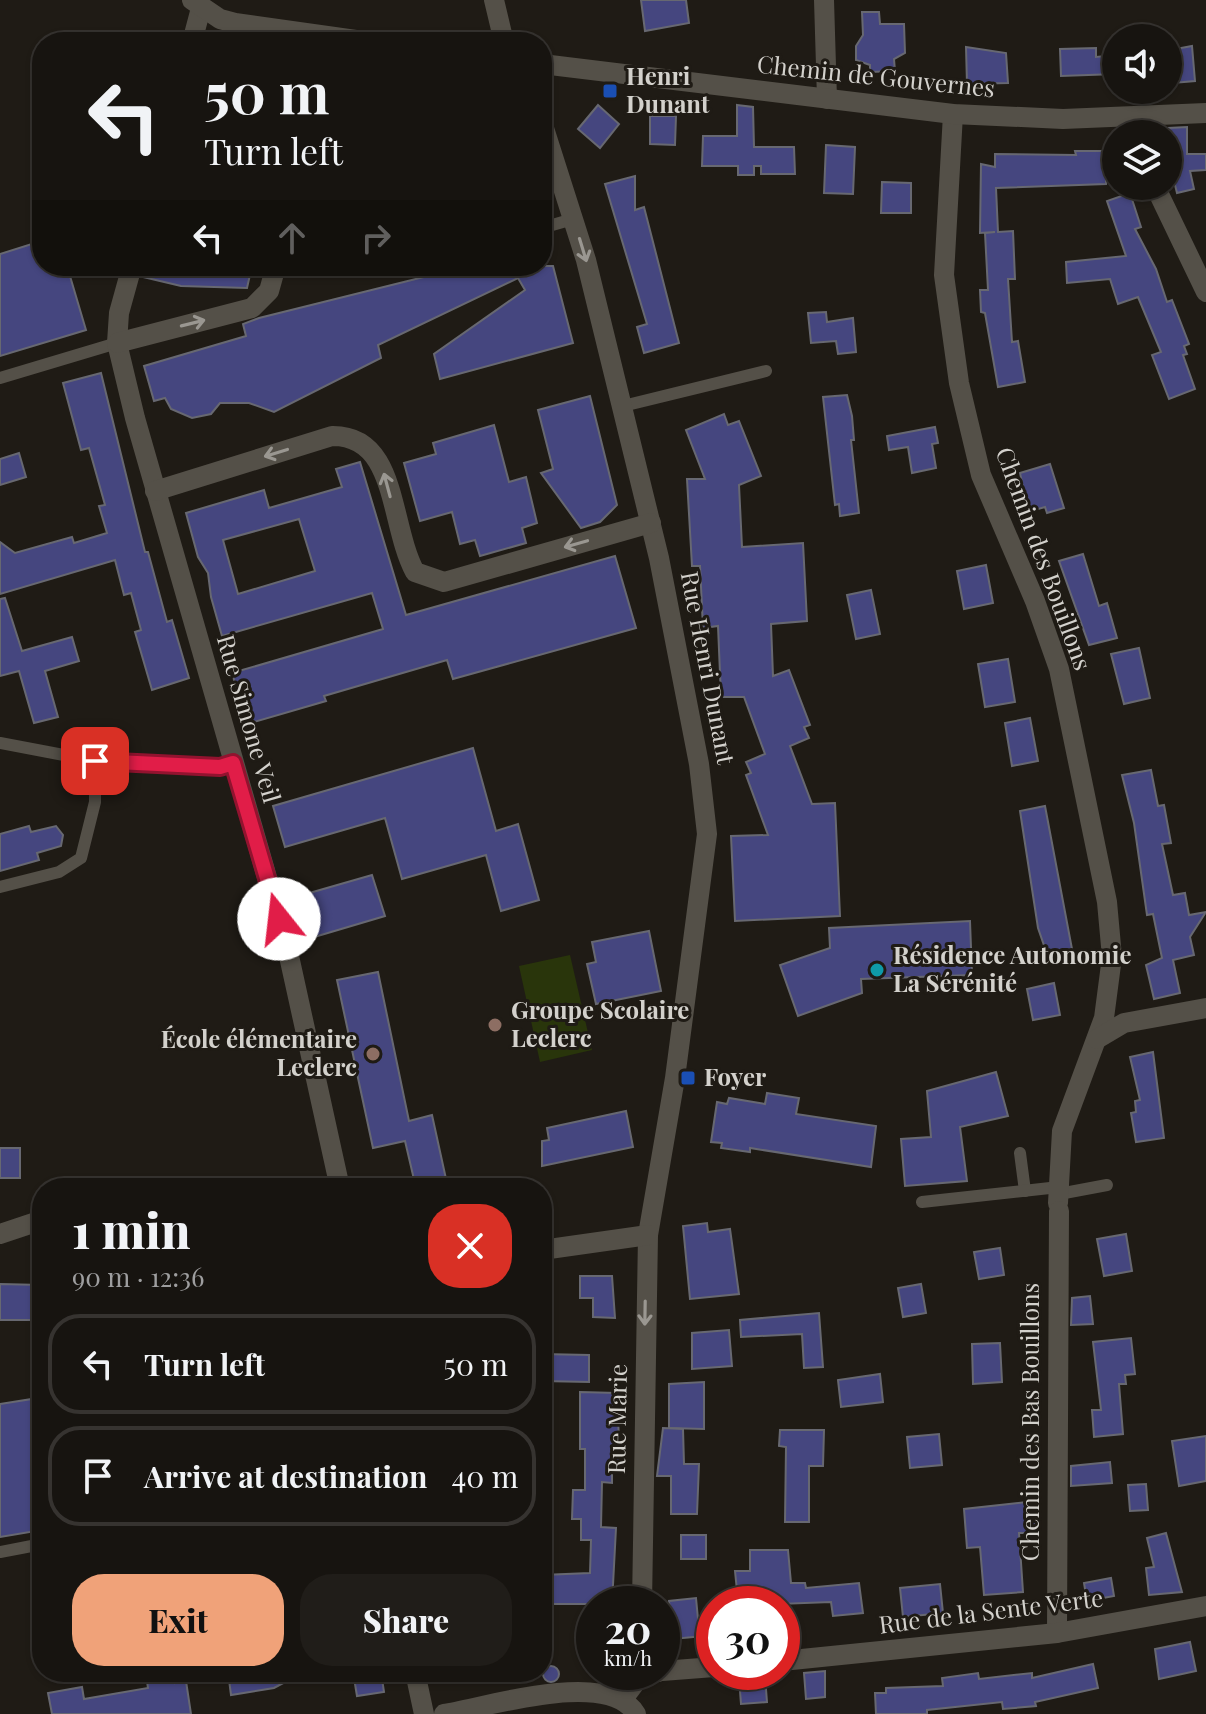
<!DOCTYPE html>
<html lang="en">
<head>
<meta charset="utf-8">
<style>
	body { margin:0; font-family:"Playfair Display",serif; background:#201d19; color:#f1f3f6; height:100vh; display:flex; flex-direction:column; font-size:30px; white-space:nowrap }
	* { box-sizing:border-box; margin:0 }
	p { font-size:26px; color:#9e9e9f }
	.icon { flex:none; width:44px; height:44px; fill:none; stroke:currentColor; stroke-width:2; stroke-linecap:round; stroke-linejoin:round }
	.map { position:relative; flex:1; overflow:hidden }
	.panel { position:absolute; left:32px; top:1178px; width:520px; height:504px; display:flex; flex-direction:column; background:#171410; border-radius:32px; box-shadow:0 2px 6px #0004,0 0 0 2px #363330 }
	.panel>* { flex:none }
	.top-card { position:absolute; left:32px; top:32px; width:520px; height:244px; border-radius:32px; box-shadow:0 2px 6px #0004,0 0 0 2px #363330; background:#171410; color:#f1f3f6; overflow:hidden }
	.fabs { position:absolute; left:1102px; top:24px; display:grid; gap:16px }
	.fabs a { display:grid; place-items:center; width:80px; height:80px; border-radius:50%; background:#171410; box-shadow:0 2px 6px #0004,0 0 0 2px #363330; font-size:40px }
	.speed { position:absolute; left:576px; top:1586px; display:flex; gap:16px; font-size:40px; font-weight:700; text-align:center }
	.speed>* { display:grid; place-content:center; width:104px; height:104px; border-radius:50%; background:#171410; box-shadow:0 2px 6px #0004,0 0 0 2px #363330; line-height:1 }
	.speed small { font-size:20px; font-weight:400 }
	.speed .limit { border:12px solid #d22; background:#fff; color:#111 }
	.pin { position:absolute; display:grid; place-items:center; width:68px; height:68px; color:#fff; margin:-34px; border-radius:16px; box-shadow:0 4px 12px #0006 }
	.me { position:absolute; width:88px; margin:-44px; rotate:344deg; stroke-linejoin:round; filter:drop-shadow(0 0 6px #0008) }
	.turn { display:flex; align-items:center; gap:28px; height:168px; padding:0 40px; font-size:36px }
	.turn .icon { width:104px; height:104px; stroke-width:2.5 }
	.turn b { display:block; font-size:56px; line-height:68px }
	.lanes { display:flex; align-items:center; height:76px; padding:0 40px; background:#0003; justify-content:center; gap:40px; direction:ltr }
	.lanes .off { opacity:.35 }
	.round { display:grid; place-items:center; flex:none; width:84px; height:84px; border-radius:32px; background:#201d19 }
	.overview { display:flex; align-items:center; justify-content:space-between; height:136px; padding:0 40px }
	h1 { font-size:48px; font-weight:800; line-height:60px }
	.button { display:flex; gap:16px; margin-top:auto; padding:16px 40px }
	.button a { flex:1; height:92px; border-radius:32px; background:#f0a279; color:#111; font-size:32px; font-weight:800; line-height:92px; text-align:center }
	.button a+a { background:#201d19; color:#f1f3f6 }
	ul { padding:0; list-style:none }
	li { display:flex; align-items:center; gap:24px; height:100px; margin:0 16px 12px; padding:0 24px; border:4px solid #363330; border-radius:32px }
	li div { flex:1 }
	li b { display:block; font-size:30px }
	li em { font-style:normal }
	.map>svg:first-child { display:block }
	.green { fill:#29350b }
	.building { fill:#45467f; stroke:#676871; stroke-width:2; fill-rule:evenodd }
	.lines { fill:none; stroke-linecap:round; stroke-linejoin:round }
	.lane { stroke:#545048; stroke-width:12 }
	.street { stroke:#545048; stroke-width:20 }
	.secondary { stroke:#545048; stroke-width:20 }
	.oneway { stroke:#9a9791 }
	.route-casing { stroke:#92132f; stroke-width:20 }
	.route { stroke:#e11d48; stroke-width:14 }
	.transit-dot { fill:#1a4fb4; stroke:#1f1b15; stroke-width:3 }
	.culture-dot { fill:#0f9aa8; stroke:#1f1b15; stroke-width:3 }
	.education-dot { fill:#8d6e63; stroke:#1f1b15; stroke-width:3 }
	.labels { text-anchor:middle; stroke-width:6; stroke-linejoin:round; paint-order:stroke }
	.poi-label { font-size:24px; font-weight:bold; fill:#d3d1cc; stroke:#1f1b15; text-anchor:start }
	.street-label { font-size:24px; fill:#d3d1cc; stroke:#1f1b15 }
</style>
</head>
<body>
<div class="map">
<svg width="1206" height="1714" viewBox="0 0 1206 1714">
	<rect width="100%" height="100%" fill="#1f1b15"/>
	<path class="green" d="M570,955L592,1050L540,1062L519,966Z"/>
	<g class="building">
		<path d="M641,0H686L689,23L645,31Z"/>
		<path d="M862,12H879L880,24H904L905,53L894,59L895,71L870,72V65L856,60V46L863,35Z"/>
		<path d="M1192,46L1195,81L1173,83L1170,50Z"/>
		<path d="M966,47L1006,53L1008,83L967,84Z"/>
		<path d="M1096,48V57L1116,55V74L1061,76L1060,49Z"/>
		<path d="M598,105L619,124L600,148L578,129Z"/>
		<path d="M737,105L753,107L754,147H794L795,174H761V166H754V175H738V166H702L703,136H737Z"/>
		<path d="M650,116H676L675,145L650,144Z"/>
		<path d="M1187,127V154H1206V170L1190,171L1194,189L1177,193L1168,157V128Z"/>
		<path d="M826,145L855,147L853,194L824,193Z"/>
		<path d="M1075,151H1106V184L996,188L998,232L1013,231L1015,279H1008L1012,342L1018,341L1025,382L998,387L985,313L981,312L980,290H988L985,233L995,232L980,233L981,164L995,167V154L1076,155Z"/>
		<path d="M635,176V210L644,207L679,343L644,353L637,327L647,324L605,184Z"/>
		<path d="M882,182L911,183V213H881Z"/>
		<path d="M1130,193L1141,227L1135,229L1156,269L1167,302L1172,300L1189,344L1184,346L1187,354L1183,355L1195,389L1169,399L1152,355L1161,352L1138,297L1118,304L1110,279L1067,283L1066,262L1126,256L1107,201Z"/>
		<path d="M38,242L42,266H67L86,330L0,356V254Z"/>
		<path d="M145,266H252L247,288L181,286L143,277Z"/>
		<path d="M468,266H553L573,343L440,379L434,354L525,290L518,278L378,345L381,358L274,412L249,403H220L211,414L192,418L171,409L165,398L154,401L144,366L246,336L243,324L259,318Z"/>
		<path d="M826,312L827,322L853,318L856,352L838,354L836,341L811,343L808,313Z"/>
		<path d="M101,373L145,552H148L167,622L172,620L189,678L152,690L135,632L141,630L131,593L124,595L115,560L0,594V542L15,553L72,537L74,543L107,533L99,506L105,505L89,448L81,450L63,383Z"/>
		<path d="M847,395L852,416L854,440H851L859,513L840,516L839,504L835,505L823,397Z"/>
		<path d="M590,396L617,505L600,522L581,528L541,473L553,469L538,410Z"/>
		<path d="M724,414L728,425L739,421L761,476L739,485L742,547L803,543L807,621L771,624L773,676L789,670L810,725L804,727L809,738L790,746L812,804L835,803L840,916L735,921L731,836L768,835L746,775L751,773L746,762L765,754L744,697H721L718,626L703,628L700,566H692L687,479H705L686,430Z"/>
		<path d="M494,425L509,482L526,477L537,523L522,528L526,543L480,556L475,540L460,544L452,512L420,521L404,463L436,454L433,443Z"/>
		<path d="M935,427L938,443L932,444L936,468L912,473L908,447L889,450L887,436Z"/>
		<path d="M19,453L26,477L0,485V459Z"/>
		<path d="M360,462L406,615L615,556L636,628L453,679L447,660L324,696L326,701L247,724L232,673L383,629L372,593L222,636L211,597L208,573L198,557L186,513L264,490L269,508L342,487L336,469ZM299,519L315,571L238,594L223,540Z"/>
		<path d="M1050,464L1064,508L1047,513L1045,507L1028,512L1020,473Z"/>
		<path d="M1083,554L1099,606L1107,603L1117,638L1089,645L1059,561Z"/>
		<path d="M986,565L993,603L964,609L957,571Z"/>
		<path d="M871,590L880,634L856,639L847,595Z"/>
		<path d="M5,598L22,651L72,637L79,661L45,671L58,717L34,723L19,671L0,676V599Z"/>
		<path d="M1139,648L1150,698L1124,704L1111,654Z"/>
		<path d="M1008,659L1015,702L985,707L978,664Z"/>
		<path d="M1030,718L1038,761L1012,766L1005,723Z"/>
		<path d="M473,748L496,831L518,824L539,900L501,911L486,855L402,879L385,818L285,847L273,806Z"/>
		<path d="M1151,770L1158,806L1164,805L1171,843L1162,844L1173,895L1185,893L1189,915L1206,912L1190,937L1194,955L1173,960L1180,993L1154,999L1146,965L1162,958L1153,914L1147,915L1134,823L1122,775Z"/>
		<path d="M1045,806L1072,949L1047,954L1038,928L1020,811Z"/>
		<path d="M29,826L31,832L56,826L63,835L61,846L37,853L39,860L0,871V834Z"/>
		<path d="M372,875L385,916L311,938L299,896Z"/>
		<path d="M970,921L972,975L861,979L862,993L798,1016L780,965L830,948L829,928Z"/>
		<path d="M649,931L661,991L596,1004L587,964L596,962L592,942Z"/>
		<path d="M378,972L409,1121L432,1115L448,1188H416L405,1141L373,1148L337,980Z"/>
		<path d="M1054,983L1060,1015L1033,1020L1027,989Z"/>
		<path d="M1153,1052L1164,1138L1136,1142L1131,1113L1136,1112L1135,1101L1140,1100L1130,1057Z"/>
		<path d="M996,1072L1008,1116L960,1127L967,1181L905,1186L901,1139L931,1137L927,1091Z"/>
		<path d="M767,1093L799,1098L796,1114L876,1126L871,1167L750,1148V1152L721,1148L722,1143L711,1142L717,1102L727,1104L729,1098L765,1104Z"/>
		<path d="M626,1111L633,1147L542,1166V1141L549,1140L547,1128Z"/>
		<rect x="0" y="1148" width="20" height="30"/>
		<path d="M707,1223L708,1232L730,1229L739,1294L690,1299L683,1226Z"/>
		<path d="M1126,1234L1132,1271L1104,1276L1097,1239Z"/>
		<path d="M1000,1248L1004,1275L979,1279L974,1252Z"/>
		<path d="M580,1276H612L615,1318L593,1317V1298H580Z"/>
		<path d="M0,1284L42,1285V1320H0Z"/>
		<path d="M921,1284L926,1313L903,1317L898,1288Z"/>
		<path d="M1090,1296L1093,1324L1071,1325L1072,1298Z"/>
		<path d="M819,1313L823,1367L804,1368L802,1334L741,1337L740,1320Z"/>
		<path d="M729,1330L732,1366L692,1369V1333Z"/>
		<path d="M1131,1338L1135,1374L1125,1375L1126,1384H1119L1123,1434L1094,1437L1092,1410H1101L1093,1342Z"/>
		<path d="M1000,1343L1002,1382L973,1384L972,1344Z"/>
		<path d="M542,1354L589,1355V1382L542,1381Z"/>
		<path d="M880,1374L883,1402L841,1407L838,1380Z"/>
		<path d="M704,1382V1429L669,1428V1384Z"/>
		<path d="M580,1392L617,1393L620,1464H612V1483L602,1482L601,1527L616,1528L612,1604H542V1575L590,1573L591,1540H581V1519H572L573,1490H585V1449H580Z"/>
		<path d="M32,1399L42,1457V1530L0,1537V1404Z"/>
		<path d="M663,1428L683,1429L684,1464H699L697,1514H671V1476H657Z"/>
		<path d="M780,1430H824L823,1466H809V1522H785L786,1447L779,1446Z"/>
		<path d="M939,1434L942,1465L910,1468L907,1437Z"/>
		<path d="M1206,1436V1481L1179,1486L1172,1441Z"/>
		<path d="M1110,1462L1112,1483L1071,1486V1466Z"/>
		<path d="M1146,1484L1148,1510L1130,1511L1128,1485Z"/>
		<path d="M1035,1501L1036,1533H1019L1023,1592L984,1595L980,1547L967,1548L964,1509Z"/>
		<path d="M1166,1533L1182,1592L1149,1595L1146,1568L1154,1567L1147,1538Z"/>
		<rect x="681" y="1535" width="25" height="24"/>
		<path d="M750,1550H788L791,1583H805L806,1588L859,1583L863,1613L833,1616L831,1602L779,1604V1597H765V1590L737,1591L735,1571H750Z"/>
		<path d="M1111,1578L1114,1596L1087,1601L1084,1583Z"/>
		<path d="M940,1584L943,1613L903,1617L900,1588Z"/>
		<path d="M696,1598L698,1619L714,1618V1635L673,1639L669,1601Z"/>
		<path d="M1190,1642L1196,1671L1159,1679L1155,1649Z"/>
		<path d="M1093,1664L1098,1688L1035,1702L1036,1706L1003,1709L1002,1702L927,1710V1714H876L875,1693H886V1688L943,1686L942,1678L978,1673L979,1679L1032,1673V1678Z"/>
		<circle cx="551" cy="1674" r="8"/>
		<path d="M825,1671V1697L806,1699L804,1673Z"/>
		<path d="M173,1672L175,1683L186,1681L191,1714H52L48,1693L82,1687L84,1699L148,1688L146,1675Z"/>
		<path d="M228,1672H304L274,1688L231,1695Z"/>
		<path d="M353,1672H381L384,1692L357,1696Z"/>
		<path d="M765,1676L767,1702L741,1704L739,1678Z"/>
	</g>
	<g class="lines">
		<g class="lane">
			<path d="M542,228L573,219"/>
			<path d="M0,378L117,343"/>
			<path d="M623,406L766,371"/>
			<path d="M0,743L95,761L220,767L233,763"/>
			<path d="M0,887L59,872L81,858L95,802V761"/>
			<path d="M1020,1153L1025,1191"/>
			<path d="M1059,1194L1107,1185"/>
			<path d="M922,1202L1059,1187"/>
			<path d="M0,1552L42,1544"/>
		</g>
		<g class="street">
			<path d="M824,0L827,99"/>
			<path d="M192,42L201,8"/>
			<path d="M953,114L944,275L959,383L981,475L1035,601L1059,669L1107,902L1112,957L1104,1018L1062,1131L1058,1203"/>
			<path d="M1140,117L1143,134"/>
			<path d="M542,122L586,260L659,558L699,764L707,834L675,1078L648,1235L642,1604"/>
			<path d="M1155,186L1206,292"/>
			<path d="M132,266L119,313L117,343L135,418L287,947L340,1188"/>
			<path d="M117,343L252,308L269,291L276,266"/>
			<path d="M155,491L332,436C398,435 389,524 415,572L444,582L651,523"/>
			<path d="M1097,1039L1124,1023L1206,1008"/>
			<path d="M0,1234L42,1220"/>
			<path d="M542,1250L648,1235"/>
			<path d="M1057,1633L1059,1211"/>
			<path d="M782,1661L1057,1633L1206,1606"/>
			<path d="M662,1671L714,1667"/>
			<path d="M415,1672L424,1714"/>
			<path d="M623,1699L641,1675L659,1672"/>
			<path d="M444,1714C488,1707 609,1668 636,1714"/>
		</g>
		<g class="secondary">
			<path d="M192,0L220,19L235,23L370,42"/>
			<path d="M494,0L504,42"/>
			<path d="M542,64L953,114L1063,119L1206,113"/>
		</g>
	</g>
	<defs><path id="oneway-shaft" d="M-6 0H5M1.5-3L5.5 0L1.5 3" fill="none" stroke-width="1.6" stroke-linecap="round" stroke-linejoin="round" transform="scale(2)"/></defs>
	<g class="oneway">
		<use href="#oneway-shaft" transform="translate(583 250) rotate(73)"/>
		<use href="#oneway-shaft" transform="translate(193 323) rotate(-14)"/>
		<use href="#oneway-shaft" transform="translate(276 453) rotate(163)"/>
		<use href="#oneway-shaft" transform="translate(387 485) rotate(-105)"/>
		<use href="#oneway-shaft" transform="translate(576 544) rotate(164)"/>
		<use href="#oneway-shaft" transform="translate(645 1313) rotate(91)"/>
	</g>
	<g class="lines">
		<defs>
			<path id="route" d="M95,761L220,767L233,763L279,919"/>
		</defs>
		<use href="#route" class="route-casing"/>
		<use href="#route" class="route"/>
	</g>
	<g class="transit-dot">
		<rect x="602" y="83" width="16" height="16" rx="4"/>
		<rect x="680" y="1070" width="16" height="16" rx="4"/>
	</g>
	<circle class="culture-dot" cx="877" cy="970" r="8"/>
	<g class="education-dot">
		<circle cx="495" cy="1025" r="8"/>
		<circle cx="373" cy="1054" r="8"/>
	</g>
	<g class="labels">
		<g class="poi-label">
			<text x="626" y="85">Henri<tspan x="626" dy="28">Dunant</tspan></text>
			<text x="893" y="964">Résidence Autonomie<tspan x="893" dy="28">La Sérénité</tspan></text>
			<text x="511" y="1019">Groupe Scolaire<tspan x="511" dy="28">Leclerc</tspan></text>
			<text x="357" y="1048" text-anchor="end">École élémentaire<tspan x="357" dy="28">Leclerc</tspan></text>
			<text x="704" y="1086">Foyer</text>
		</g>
		<g class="street-label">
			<text transform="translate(876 77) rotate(6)" y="8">Chemin de Gouvernes</text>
			<text transform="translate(1043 559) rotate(70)" y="8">Chemin des Bouillons</text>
			<text transform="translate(707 668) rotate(79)" y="8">Rue Henri Dunant</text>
			<text transform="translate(248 719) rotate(74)" y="8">Rue Simone Veil</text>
			<text transform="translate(618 1419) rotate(-89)" y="8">Rue Marie</text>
			<text transform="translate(1031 1422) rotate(-90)" y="8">Chemin des Bas Bouillons</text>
			<text transform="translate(991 1612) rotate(-7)" y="8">Rue de la Sente Verte</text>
		</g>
	</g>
</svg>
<div class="fabs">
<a><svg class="icon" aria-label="sound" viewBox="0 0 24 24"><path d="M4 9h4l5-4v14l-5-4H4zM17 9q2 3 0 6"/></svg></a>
<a><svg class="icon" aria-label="layers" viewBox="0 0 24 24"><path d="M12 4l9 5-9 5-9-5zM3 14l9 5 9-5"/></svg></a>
</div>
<div class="speed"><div>20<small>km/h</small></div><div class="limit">30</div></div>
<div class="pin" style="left:95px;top:761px;background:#d93025"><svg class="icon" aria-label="arrive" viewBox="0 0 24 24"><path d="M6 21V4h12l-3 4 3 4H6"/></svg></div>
<svg class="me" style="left:279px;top:919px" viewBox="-20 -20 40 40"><circle r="19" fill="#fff"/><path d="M0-13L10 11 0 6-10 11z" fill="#e11d48"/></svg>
<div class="top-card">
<div class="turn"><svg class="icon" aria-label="left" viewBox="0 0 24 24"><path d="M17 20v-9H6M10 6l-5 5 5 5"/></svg><div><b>50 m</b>Turn left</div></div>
<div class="lanes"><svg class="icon" aria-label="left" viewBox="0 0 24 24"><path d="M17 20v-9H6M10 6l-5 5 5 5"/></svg><svg class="icon off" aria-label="ahead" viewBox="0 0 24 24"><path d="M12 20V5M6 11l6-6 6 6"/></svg><svg class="icon off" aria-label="right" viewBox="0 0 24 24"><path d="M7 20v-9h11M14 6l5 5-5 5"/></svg></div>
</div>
<section class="panel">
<div class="overview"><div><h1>1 min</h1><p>90 m · 12:36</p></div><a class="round" style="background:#d93025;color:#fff"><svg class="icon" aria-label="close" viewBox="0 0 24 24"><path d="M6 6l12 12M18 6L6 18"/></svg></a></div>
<ul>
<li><svg class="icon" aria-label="left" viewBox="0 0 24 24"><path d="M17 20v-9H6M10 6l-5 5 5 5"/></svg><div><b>Turn left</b></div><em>50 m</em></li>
<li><svg class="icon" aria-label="arrive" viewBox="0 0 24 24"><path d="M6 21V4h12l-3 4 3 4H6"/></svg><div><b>Arrive at destination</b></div><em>40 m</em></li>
</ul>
<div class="button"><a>Exit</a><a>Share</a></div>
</section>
</div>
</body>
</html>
